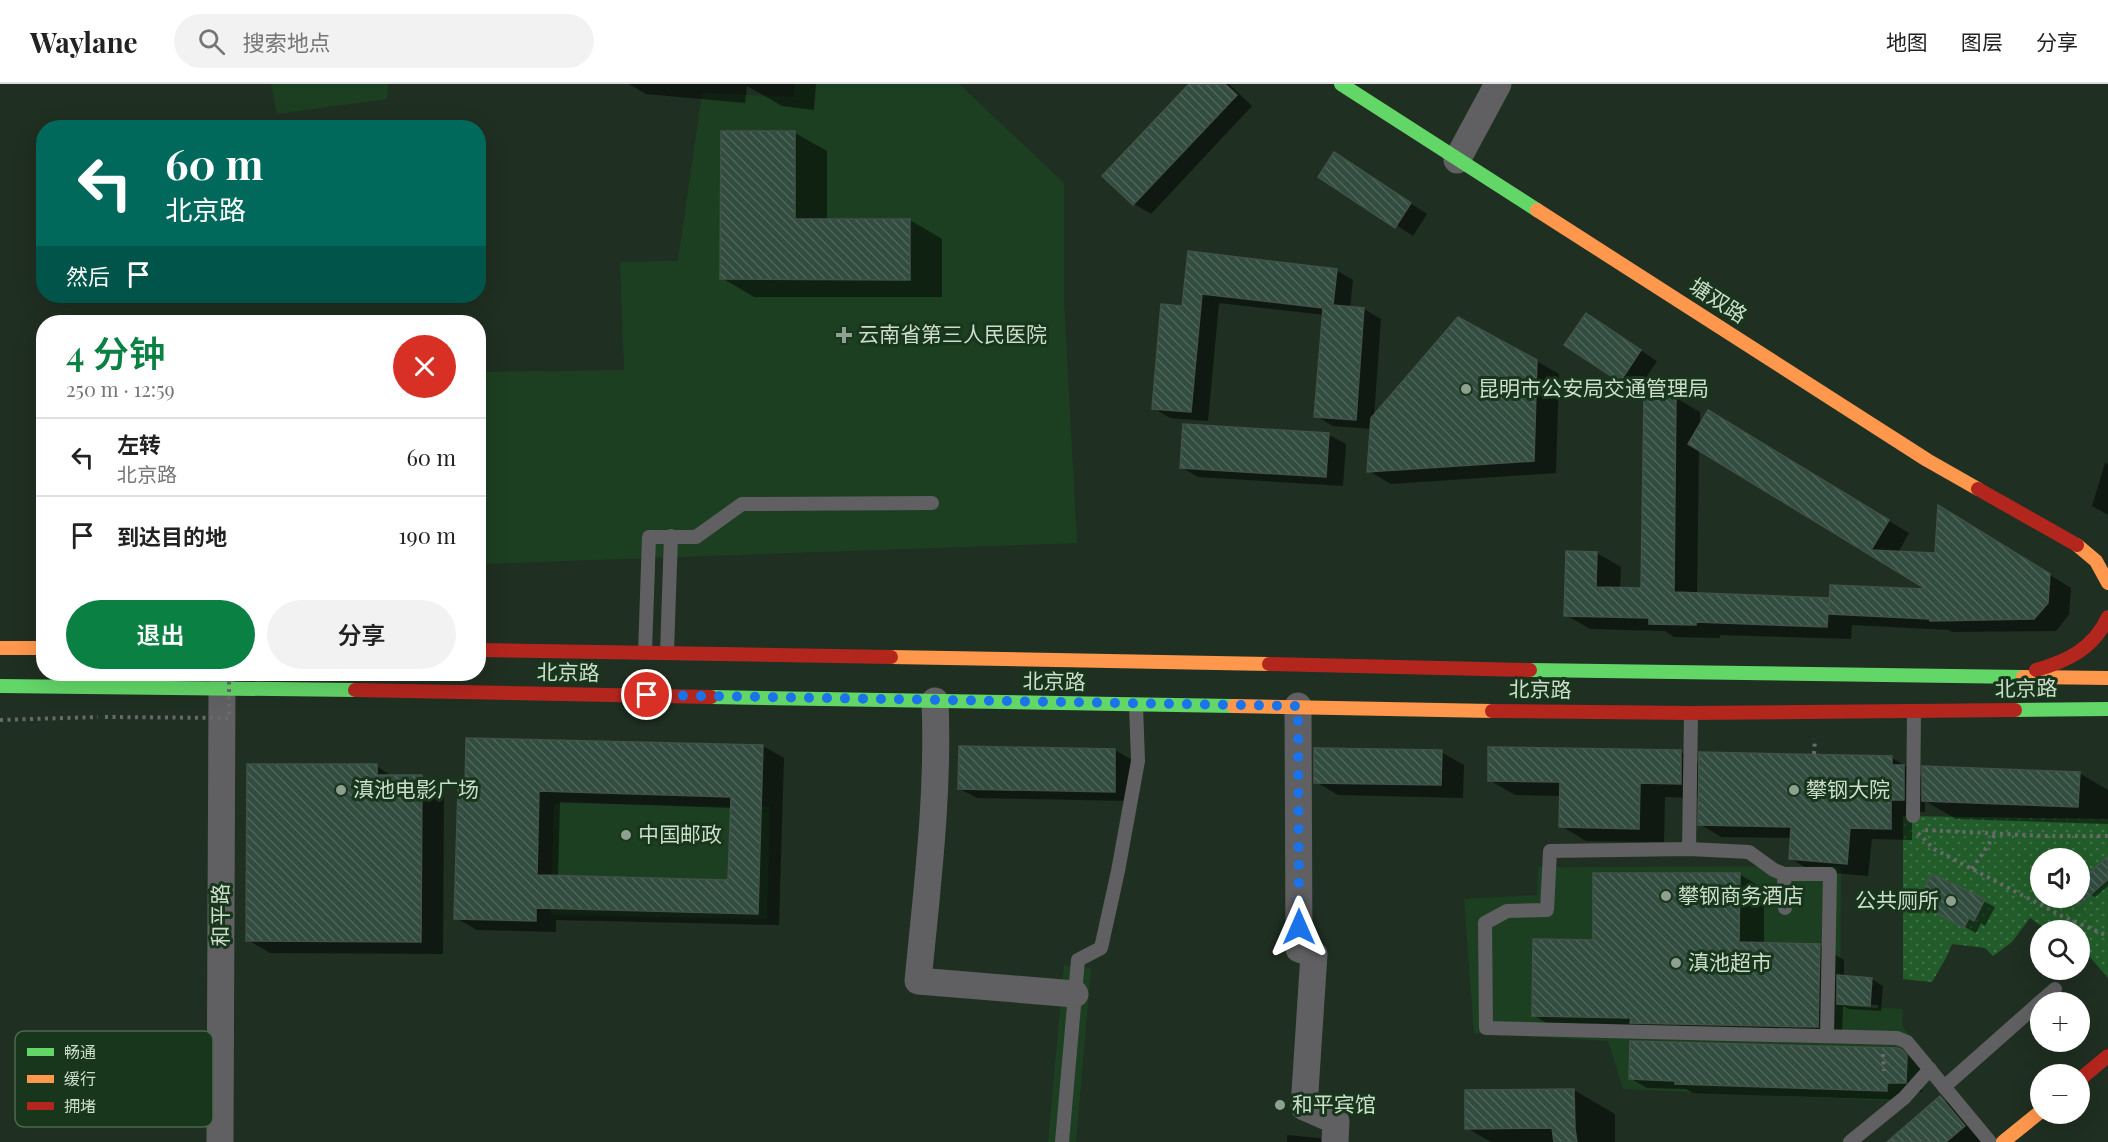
<!DOCTYPE html>
<html lang="zh">
<head>
<meta charset="utf-8">
<style>
	body { margin:0; font-family:"Playfair Display","Noto Sans SC",serif; background:#f2f2f2; color:#222; height:100vh; display:flex; flex-direction:column; font-size:22px; white-space:nowrap }
	* { box-sizing:border-box; margin:0 }
	p { font-size:20px; color:#767676 }
	.icon { flex:none; width:33px; height:33px; fill:none; stroke:currentColor; stroke-width:2; stroke-linecap:round; stroke-linejoin:round }
	.map { position:relative; flex:1; overflow:hidden }
	.drawer { position:absolute; left:36px; top:231px; width:450px; height:366px; display:flex; flex-direction:column; background:#fff; border-radius:24px; box-shadow:0 6px 24px #0002 }
	.drawer>* { flex:none }
	.banner { position:absolute; left:36px; top:36px; width:450px; height:183px; border-radius:24px; box-shadow:0 6px 24px #0002; background:#00695c; color:#fff; overflow:hidden }
	.buttons { position:absolute; left:2030px; top:764px; display:grid; gap:12px }
	.buttons a { display:grid; place-items:center; width:60px; height:60px; border-radius:50%; background:#fff; box-shadow:0 6px 24px #0002; font-size:30px }
	.pin { position:absolute; display:grid; place-items:center; width:51px; height:51px; color:#fff; margin:-26px; border:3px solid #fff; border-radius:50%; box-shadow:0 2px 6px #0007 }
	.me { position:absolute; width:66px; margin:-33px; rotate:0deg; stroke-linejoin:round; filter:drop-shadow(0 0 4px #0008) }
	.turn { display:flex; align-items:center; gap:21px; height:126px; padding:0 30px; font-size:27px }
	.turn .icon { width:78px; height:78px; stroke-width:2.5 }
	.turn b { display:block; font-size:42px; line-height:51px }
	.then { display:flex; align-items:center; height:57px; padding:0 30px; background:#0003; gap:12px; font-size:22px }
	.round { display:grid; place-items:center; flex:none; width:63px; height:63px; border-radius:32px; background:#f2f2f2 }
	.overview { display:flex; align-items:center; justify-content:space-between; height:102px; padding:0 30px }
	h1 { font-size:36px; font-weight:600; line-height:45px; color:#0b8043 }
	.button { display:flex; gap:12px; margin-top:auto; padding:12px 30px }
	.button a { flex:1; height:69px; border-radius:36px; background:#0b8043; color:#fff; font-size:24px; font-weight:600; line-height:69px; text-align:center }
	.button a+a { background:#f2f2f2; color:#222 }
	ul { padding:0; list-style:none }
	li { display:flex; align-items:center; gap:18px; height:78px; padding:0 30px; border-top:2px solid #e0e0e0 }
	li div { flex:1 }
	li b { display:block; font-size:22px }
	li em { font-style:normal }
	header { display:flex; align-items:center; gap:36px; box-sizing:border-box; height:84px; padding:0 30px; background:#fff; border-bottom:2px solid #e0e0e0 }
	header strong { font-size:28px }
	nav { display:flex; gap:33px; margin-inline-start:auto; font-size:21px }
	.search { width:420px; height:54px; background:#f2f2f2; display:flex; align-items:center; gap:15px; box-sizing:border-box; padding:0 21px; border-radius:33px; color:#767676; font-size:22px }
	.map>svg:first-child { display:block }
	.built { fill:#1d3f21 }
	.park { fill:url(#park-dots); fill-rule:evenodd }
	.shadow { fill:#0007; fill-rule:evenodd }
	.building { fill:url(#building-back-hatch); stroke:#425248; stroke-width:1.5; fill-rule:evenodd }
	.lines { fill:none; stroke-linecap:round; stroke-linejoin:round }
	.path { stroke:#676a68; stroke-width:4; stroke-dasharray:3 4.5; stroke-linecap:butt }
	.lane { stroke:#605f61; stroke-width:14 }
	.street { stroke:#605f61; stroke-width:27 }
	.fast { stroke:#63d668; stroke-width:14 }
	.slow { stroke:#ff974d; stroke-width:14 }
	.jam { stroke:#b3261e; stroke-width:14 }
	.path-bridge { stroke:#676a68; stroke-width:4; stroke-dasharray:3 4.5; stroke-linecap:butt }
	.route { stroke:#1a73e8; stroke-width:10; stroke-dasharray:0 18 }
	.poi-dot { fill:#8fa090; stroke:#18361b; stroke-width:2 }
	.labels { text-anchor:middle; stroke-width:6; stroke-linejoin:round; paint-order:stroke }
	.street-label { font-size:21px; fill:#cdc; stroke:#18361b }
	.poi-label { font-size:21px; fill:#cdc; stroke:#18361b; text-anchor:start }
	.key { fill:#18361b; stroke:#4e6850; stroke-width:1.5 }
	.key-label { font-size:16px; fill:#cdc }
</style>
</head>
<body>
<header>
<strong>Waylane</strong>
<div class="search"><svg class="icon" aria-label="search" viewBox="0 0 24 24"><circle cx="10" cy="10" r="6"/><path d="M15 15l6 6"/></svg>搜索地点</div>
<nav><a>地图</a><a>图层</a><a>分享</a></nav>
</header>
<div class="map">
<svg width="2108" height="1058" viewBox="0 0 2108 1058">
	<defs>
		<pattern id="park-dots" width="8" height="8" patternUnits="userSpaceOnUse" patternTransform="scale(1.5)"><rect width="8" height="8" fill="#225c2a"/><path d="M2 2h.1M6 6h.1" fill="none" stroke="#417348" stroke-width="1.8" stroke-linecap="round"/></pattern>
		<pattern id="building-back-hatch" width="6" height="6" patternUnits="userSpaceOnUse" patternTransform="scale(1.5)"><rect width="6" height="6" fill="#324c40"/><path d="M-1 5l2 2M0 0l6 6M5-1l2 2" fill="none" stroke="#4e655a"/></pattern>
	</defs>
	<rect width="100%" height="100%" fill="#1f2f21"/>
	<g class="built">
		<path d="M271,0H388L387,15L277,30Z"/>
		<path d="M795,0H959L1064,99V216L1077,459L479,480L478,288L624,286L620,178L678,177L702,9L794,13Z"/>
		<path d="M554,719L770,723L767,835L551,831Z"/>
		<path d="M1841,782L1840,921L1903,925L1902,941L1928,978L1890,1017L1623,1005L1608,957L1474,949L1464,815L1537,811L1538,783Z"/>
		<path d="M1064,881L1091,884L1076,1058H1048Z"/>
	</g>
	<path class="park" d="M1903,732L2108,735V894L2088,871L2079,866V846H2047L2030,834L2012,858L1993,872L1985,864L1952,860L1946,874L1932,898L1903,895ZM2040,774H2079V813H2040Z"/>
	<g class="shadow">
		<path d="M629,0H816L814,26L782,22L747,2L745,19L646,10Z"/>
		<path d="M1191,0H1229L1252,22L1151,130L1134,120L1104,92Z"/>
		<path d="M722,49H795L827,67V136H910L942,155V213H754L722,194Z"/>
		<path d="M1351,80L1427,130L1413,152L1320,92Z"/>
		<path d="M1190,169L1336,186L1353,196L1350,224L1364,225L1381,235L1374,334L1536,277L1559,290L1556,389L1391,400L1369,387L1372,345L1333,342L1316,332L1324,231L1219,219L1208,337L1170,334L1153,324L1183,224Z"/>
		<path d="M1586,231L1657,277L1637,307L1620,297Z"/>
		<path d="M1676,314L1700,328V343L1730,340L1909,449L1898,469L1936,471L1960,435L2071,504L2069,531L2056,547L1952,548L1949,546L1852,541L1851,555L1720,551V554L1674,553L1665,547L1590,545L1566,531L1597,469L1621,483L1620,505H1643ZM1699,365L1931,506L1831,517L1828,515L1697,511Z"/>
		<path d="M1329,351L1346,360L1343,402L1198,393L1181,383Z"/>
		<path d="M2105,379L2108,380V431L2092,422Z"/>
		<path d="M763,662L784,674L779,841L556,836V848L477,846L456,834L460,706ZM560,718L732,724L730,797L558,793Z"/>
		<path d="M960,664L1115,666L1132,676L1131,717L977,714L960,705Z"/>
		<path d="M1490,665L1681,668L1701,679L1891,673L1924,694L2079,689L2108,706V740L1956,735L1925,717V728H1912V756L1872,755L1868,792L1812,787L1791,775L1792,754L1721,753L1700,740V714L1665,713L1664,758L1586,757L1561,742V712L1515,711L1489,696Z"/>
		<path d="M1441,668L1464,681L1463,714L1338,711L1316,698Z"/>
		<path d="M376,682L394,693H422L444,706L443,870L270,869L248,856Z"/>
		<path d="M2108,774V802L2095,813L2090,810Z"/>
		<path d="M1739,790L1764,805V860L1819,861L1844,876V893L1872,895L1883,902L1881,927L1849,925L1843,922L1842,956L1558,946L1533,931L1594,857ZM1847,919L1878,921V924L1847,922Z"/>
		<path d="M1933,792L1995,823L1985,842L1981,839L1976,849L1919,817Z"/>
		<path d="M1901,967L1918,977L1923,982L1922,1008H1904V1016L1693,1009L1686,1005L1647,1004L1630,994Z"/>
		<path d="M1574,1006L1615,1030V1058H1491L1467,1044Z"/>
		<path d="M1940,1014L1976,1034L1996,1058H1889Z"/>
		<path d="M1287,1051L1319,1054L1326,1058H1287Z"/>
	</g>
	<g class="building">
		<path d="M1189,0H1225L1237,11L1133,121L1102,92Z"/>
		<path d="M721,47H795V135H910V196L720,195Z"/>
		<path d="M1334,68L1411,119L1395,144L1318,93Z"/>
		<path d="M1188,167L1337,185L1333,221L1364,224L1356,336L1314,333L1323,224L1202,210L1191,328L1152,325L1161,220L1182,222Z"/>
		<path d="M1586,229L1641,266L1620,298L1564,261Z"/>
		<path d="M1458,233L1537,276L1534,377L1367,388L1371,334Z"/>
		<path d="M1644,312H1676L1674,508L1829,514L1827,543L1696,538V541L1649,540V534L1564,532L1566,467L1597,468L1596,503L1641,504Z"/>
		<path d="M1708,326L1889,436L1871,466L1935,469L1938,421L2050,490L2048,519L2034,535L1930,537V535L1829,530L1830,501L1926,505L1688,360Z"/>
		<path d="M1183,340L1329,349L1326,393L1180,384Z"/>
		<path d="M466,654L763,661L758,830L536,824V837L454,835L458,705H465ZM539,707L731,713L728,796L537,791Z"/>
		<path d="M959,662L1115,665V708L958,705Z"/>
		<path d="M1488,663L1681,666V700L1640,699L1639,745L1559,743L1560,698L1488,697Z"/>
		<path d="M1314,664L1442,666L1441,701L1314,699Z"/>
		<path d="M1699,668L1892,672V681H1904V716H1891V745L1850,744L1847,780L1789,775L1791,743L1698,741Z"/>
		<path d="M247,680H377V691H422L421,858L246,857Z"/>
		<path d="M1922,682L2080,688L2078,723L1922,717Z"/>
		<path d="M2108,772V795L2079,821V798Z"/>
		<path d="M1593,789H1740L1739,858L1820,860L1818,943L1630,939L1631,934L1532,932L1533,855L1593,856Z"/>
		<path d="M1932,790L1985,815L1974,837L1969,834L1964,844L1917,818Z"/>
		<path d="M1837,891L1872,894L1870,922L1837,920Z"/>
		<path d="M1630,957L1897,964L1902,966L1907,972L1906,999H1887V1007L1675,1000V997L1629,995Z"/>
		<path d="M1574,1005L1575,1045L1577,1058H1554L1552,1044L1465,1045V1006Z"/>
		<path d="M1940,1012L1965,1042L1946,1058H1887Z"/>
	</g>
	<g class="lines">
		<g class="path">
			<path d="M0,636L98,633"/>
			<path d="M1814,670L1815,655"/>
			<path d="M1925,746L2045,752H2108"/>
			<path d="M1918,749L1934,765L2062,832L2108,852"/>
			<path d="M1972,785L1996,749"/>
			<path d="M1883,970L1884,987"/>
		</g>
		<g class="lane">
			<path d="M645,568L649,453H696L742,420L932,419"/>
			<path d="M667,568L671,452"/>
			<path d="M1913,732L1914,627"/>
			<path d="M1689,765L1691,629"/>
			<path d="M1784,790L1785,824"/>
			<path d="M2040,918L2055,905"/>
			<path d="M1827,952L1830,790H1784L1774,786L1749,768L1689,765L1550,767L1547,826L1507,827L1485,839L1486,944L1897,954L1907,958L1990,1058"/>
			<path d="M1944,1003L2040,918"/>
			<path d="M1062,1058L1078,876L1101,864L1118,787L1138,677L1136,621"/>
			<path d="M1850,1058L1904,1014L1930,985"/>
		</g>
		<g class="street">
			<path d="M1457,76L1498,0"/>
			<path d="M935,617C939,710 927,804 918,897L1075,910"/>
			<path d="M1298,622L1299,865L1314,870L1304,1023L1336,1037L1335,1058"/>
			<path d="M220,1058L222,604"/>
		</g>
		<g class="fast">
			<path d="M1341,0L1537,126"/>
			<path d="M1530,586L2023,593"/>
			<path d="M0,602L355,606"/>
			<path d="M711,613L1233,622"/>
			<path d="M2015,626L2108,625"/>
		</g>
		<g class="slow">
			<path d="M1537,126L1927,376L1978,405"/>
			<path d="M2077,461L2096,477L2108,499"/>
			<path d="M0,564H44"/>
			<path d="M891,573L1269,580"/>
			<path d="M2023,593L2108,594"/>
			<path d="M1233,622L1492,627"/>
			<path d="M2003,1058L2040,1028"/>
		</g>
		<g class="jam">
			<path d="M1978,405L2077,461"/>
			<path d="M478,566L891,573"/>
			<path d="M1269,580L1530,586"/>
			<path d="M2036,586C2068,577 2094,564 2108,533"/>
			<path d="M355,606L711,613"/>
			<path d="M1492,627L1691,629L2015,626"/>
			<path d="M2079,996L2108,972"/>
		</g>
		<path class="path-bridge" d="M105,633L229,634V590"/>
	</g>
	<g class="lines">
		<path class="route" d="M647,611L1298,622L1299,843"/>
	</g>
	<g class="poi-dot">
		<path d="M841 242h6v6h6v6h-6v6h-6v-6h-6v-6h6z"/>
		<circle cx="1466" cy="305" r="6"/>
		<circle cx="341" cy="706" r="6"/>
		<circle cx="1794" cy="706" r="6"/>
		<circle cx="626" cy="751" r="6"/>
		<circle cx="1666" cy="812" r="6"/>
		<circle cx="1951" cy="817" r="6"/>
		<circle cx="1676" cy="879" r="6"/>
		<circle cx="1280" cy="1021" r="6"/>
	</g>
	<g class="labels">
		<g class="street-label">
			<text transform="translate(1718 217) rotate(33)" y="7">塘双路</text>
			<text transform="translate(568 589) rotate(1)" y="7">北京路</text>
			<text transform="translate(1054 598) rotate(1)" y="7">北京路</text>
			<text transform="translate(2026 605) rotate(-1)" y="7">北京路</text>
			<text transform="translate(1540 606) rotate(1)" y="7">北京路</text>
			<text transform="translate(221 831) rotate(-90)" y="7">和平路</text>
		</g>
		<g class="poi-label">
			<text x="858" y="258">云南省第三人民医院</text>
			<text x="1478" y="312">昆明市公安局交通管理局</text>
			<text x="353" y="713">滇池电影广场</text>
			<text x="1806" y="713">攀钢大院</text>
			<text x="638" y="758">中国邮政</text>
			<text x="1678" y="819">攀钢商务酒店</text>
			<text x="1939" y="824" text-anchor="end">公共厕所</text>
			<text x="1688" y="886">滇池超市</text>
			<text x="1292" y="1028">和平宾馆</text>
		</g>
	</g>
	<rect x="15" y="947" width="198" height="96" rx="9" class="key"/>
	<rect x="27" y="964" width="27" height="8" fill="#63d668"/>
	<rect x="27" y="991" width="27" height="8" fill="#ff974d"/>
	<rect x="27" y="1018" width="27" height="8" fill="#b3261e"/>
	<g class="key-label">
		<text x="64" y="974">畅通</text>
		<text x="64" y="1001">缓行</text>
		<text x="64" y="1028">拥堵</text>
	</g>
</svg>
<div class="buttons">
<a><svg class="icon" aria-label="sound" viewBox="0 0 24 24"><path d="M4 9h4l5-4v14l-5-4H4zM17 9q2 3 0 6"/></svg></a>
<a><svg class="icon" aria-label="search" viewBox="0 0 24 24"><circle cx="10" cy="10" r="6"/><path d="M15 15l6 6"/></svg></a>
<a>+</a>
<a>−</a>
</div>
<div class="pin" style="left:647px;top:611px;background:#d93025"><svg class="icon" aria-label="arrive" viewBox="0 0 24 24"><path d="M6 21V4h12l-3 4 3 4H6"/></svg></div>
<svg class="me" style="left:1299px;top:843px" viewBox="-20 -20 40 40"><path d="M0-17L14 15 0 8-14 15z" fill="#1a73e8" stroke="#fff" stroke-width="4"/></svg>
<div class="banner">
<div class="turn"><svg class="icon" aria-label="left" viewBox="0 0 24 24"><path d="M17 20v-9H6M10 6l-5 5 5 5"/></svg><div><b>60 m</b>北京路</div></div>
<div class="then">然后<svg class="icon" aria-label="arrive" viewBox="0 0 24 24"><path d="M6 21V4h12l-3 4 3 4H6"/></svg></div>
</div>
<section class="drawer">
<div class="overview"><div><h1>4 分钟</h1><p>250 m · 12:59</p></div><a class="round" style="background:#d93025;color:#fff"><svg class="icon" aria-label="close" viewBox="0 0 24 24"><path d="M6 6l12 12M18 6L6 18"/></svg></a></div>
<ul>
<li><svg class="icon" aria-label="left" viewBox="0 0 24 24"><path d="M17 20v-9H6M10 6l-5 5 5 5"/></svg><div><b>左转</b><p>北京路</p></div><em>60 m</em></li>
<li><svg class="icon" aria-label="arrive" viewBox="0 0 24 24"><path d="M6 21V4h12l-3 4 3 4H6"/></svg><div><b>到达目的地</b></div><em>190 m</em></li>
</ul>
<div class="button"><a>退出</a><a>分享</a></div>
</section>
</div>
</body>
</html>
